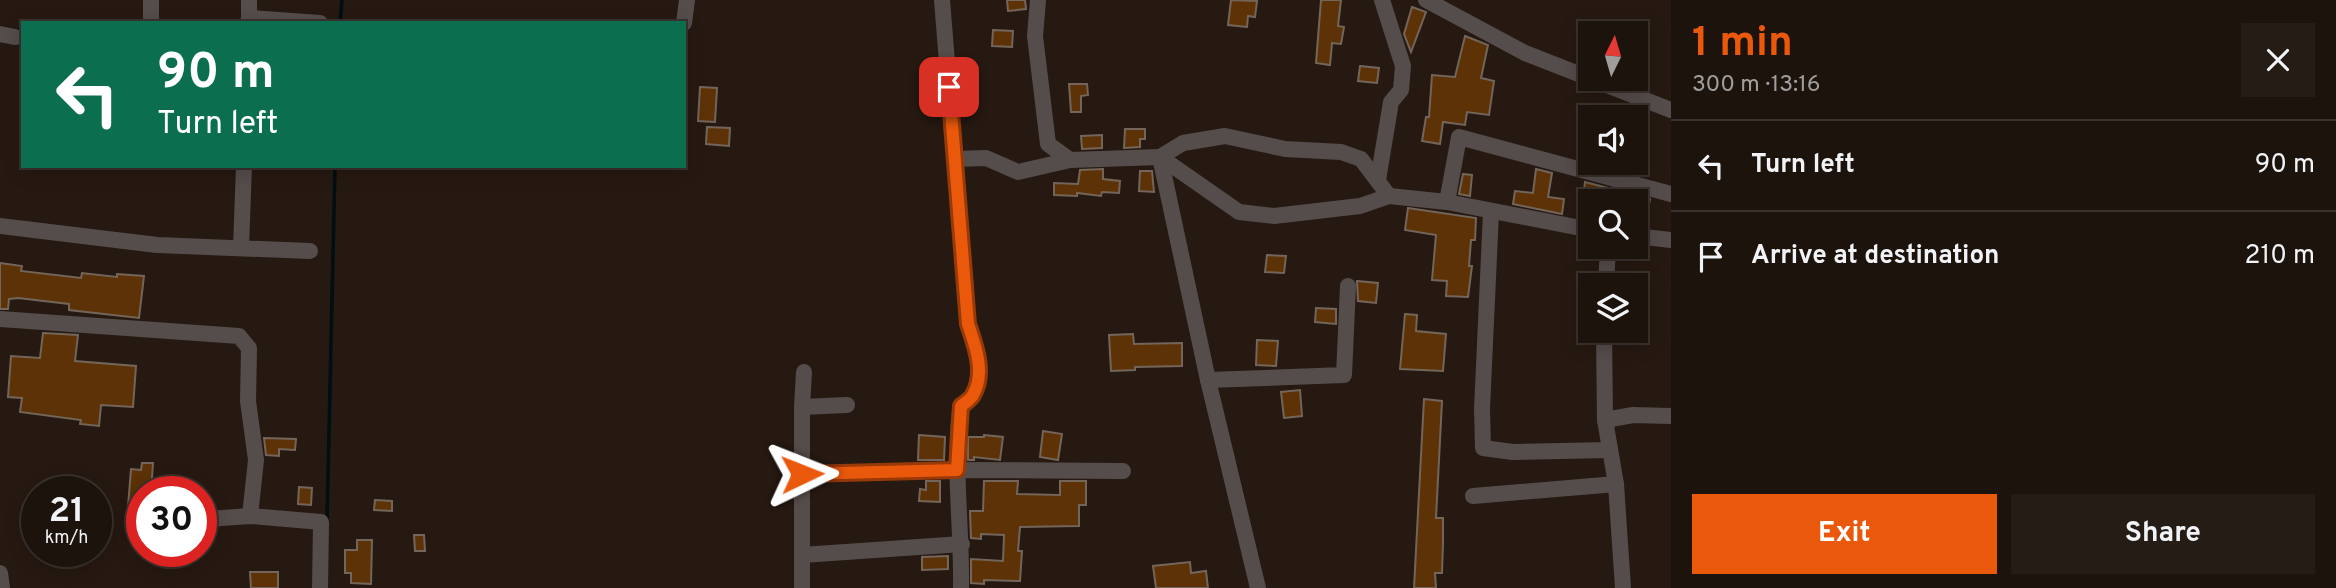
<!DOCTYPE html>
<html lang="en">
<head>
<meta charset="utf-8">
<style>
	body { margin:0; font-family:Overpass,sans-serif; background:#251c16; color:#f1f3f6; height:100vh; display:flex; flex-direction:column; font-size:26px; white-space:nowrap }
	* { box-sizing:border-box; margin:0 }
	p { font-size:23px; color:#a09e9d }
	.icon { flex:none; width:38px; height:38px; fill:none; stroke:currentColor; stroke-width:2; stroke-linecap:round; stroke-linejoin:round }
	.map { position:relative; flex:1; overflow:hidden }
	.panel { display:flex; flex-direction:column; background:#1c130d; width:665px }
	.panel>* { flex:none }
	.banner { position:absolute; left:21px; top:21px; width:665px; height:147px; border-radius:0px; box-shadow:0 4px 18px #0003,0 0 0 2px #3a322e; background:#0b6e4f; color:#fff; overflow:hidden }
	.needle { width:46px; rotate:5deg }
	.fabs { position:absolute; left:1578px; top:21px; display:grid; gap:14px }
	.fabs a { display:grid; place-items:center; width:70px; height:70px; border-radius:0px; background:#1c130d; box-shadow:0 4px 18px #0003,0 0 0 2px #3a322e; font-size:35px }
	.speed { position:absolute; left:21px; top:476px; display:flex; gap:14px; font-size:35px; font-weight:700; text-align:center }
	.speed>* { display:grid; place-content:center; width:91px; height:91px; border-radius:50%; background:#1c130d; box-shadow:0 4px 18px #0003,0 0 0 2px #3a322e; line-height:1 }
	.speed small { font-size:18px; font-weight:400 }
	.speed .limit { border:10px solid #d22; background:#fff; color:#111 }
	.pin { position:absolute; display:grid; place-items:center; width:60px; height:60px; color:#fff; margin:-30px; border-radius:14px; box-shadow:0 4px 10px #0006 }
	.me { position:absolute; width:77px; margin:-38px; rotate:88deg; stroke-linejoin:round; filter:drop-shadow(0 0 5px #0008) }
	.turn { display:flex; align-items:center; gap:24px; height:147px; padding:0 21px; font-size:32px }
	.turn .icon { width:91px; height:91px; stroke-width:2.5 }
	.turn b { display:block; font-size:49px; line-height:60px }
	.round { display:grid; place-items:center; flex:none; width:74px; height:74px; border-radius:0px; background:#251c16 }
	.head { display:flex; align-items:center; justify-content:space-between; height:119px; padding:0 21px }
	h1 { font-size:42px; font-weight:700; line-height:52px; color:#ea580c }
	.primary-button { display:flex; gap:14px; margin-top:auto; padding:14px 21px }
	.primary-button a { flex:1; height:80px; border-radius:0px; background:#ea580c; color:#fff; font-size:28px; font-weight:700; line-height:80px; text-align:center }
	.primary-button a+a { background:#251c16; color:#f1f3f6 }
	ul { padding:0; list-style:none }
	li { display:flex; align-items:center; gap:21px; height:91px; padding:0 21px; border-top:2px solid #3a322e }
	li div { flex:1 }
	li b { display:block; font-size:26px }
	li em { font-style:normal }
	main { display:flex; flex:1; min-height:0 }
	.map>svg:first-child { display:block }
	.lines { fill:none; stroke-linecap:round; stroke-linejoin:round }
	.stream { stroke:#020e0f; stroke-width:3.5 }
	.building { fill:#5c3206; stroke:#736559; stroke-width:2 }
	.minor { stroke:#554d4c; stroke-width:16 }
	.route-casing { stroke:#983908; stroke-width:18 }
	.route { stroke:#ea580c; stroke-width:12 }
</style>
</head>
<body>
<main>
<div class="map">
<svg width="1671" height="588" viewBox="0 0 1671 588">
	<rect width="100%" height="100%" fill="#261911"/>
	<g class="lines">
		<g class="stream">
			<path d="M340,23L342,0"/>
			<path d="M327,521L335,166"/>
		</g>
	</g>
	<g class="building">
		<path d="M1007,0H1025L1026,9L1008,11Z"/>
		<path d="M1231,0L1257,1L1255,17L1248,16L1247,27L1228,25Z"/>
		<path d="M1321,0H1341L1338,26L1344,27L1341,44L1332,43L1330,65L1316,63Z"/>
		<path d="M1412,7L1426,12L1411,52L1404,34Z"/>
		<path d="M993,30L1013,31L1012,47L992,46Z"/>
		<path d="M1465,36L1488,45L1481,78L1494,81L1489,115L1467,112L1465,125L1443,122L1440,144L1422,141L1426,117H1429L1432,75L1455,77Z"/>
		<path d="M1360,66L1379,68L1377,83L1358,81Z"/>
		<path d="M1069,84H1087L1088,95L1081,96V112H1071Z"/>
		<path d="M700,87L717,88L715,122L698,121Z"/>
		<path d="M707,127L730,128L729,146L706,144Z"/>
		<path d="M1125,129H1145V139H1140V147L1124,148Z"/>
		<path d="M1102,135V148L1082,149L1081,136Z"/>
		<path d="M1103,169V179L1120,181L1119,193L1102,192L1101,196L1077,193V196L1054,195V183L1078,184L1080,170Z"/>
		<path d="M1536,169L1552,173L1548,197L1564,199L1562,214L1513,204L1515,191L1533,193Z"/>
		<path d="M1140,171H1152L1154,192L1139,191Z"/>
		<path d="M1463,174L1472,175L1470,196L1459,194Z"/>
		<path d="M1585,182L1650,199L1648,209L1636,208V201L1583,199Z"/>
		<path d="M1408,208L1476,218L1475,240H1471L1469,266H1472L1468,297L1446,296L1447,281L1432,280L1436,235L1405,230Z"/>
		<path d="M1267,255L1286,256L1284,273L1265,272Z"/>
		<path d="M0,263L22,266L21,271L81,278L82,273L117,277V274L144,276L139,318L69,310V304L18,298L9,299L8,309H0Z"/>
		<path d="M1357,281L1378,283L1376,303L1358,301Z"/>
		<path d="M1316,308L1336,309V324L1315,322Z"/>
		<path d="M1405,314L1417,315L1416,331L1446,334L1443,371L1400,369Z"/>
		<path d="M43,333L78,335L75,361L136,366L133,407L101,405L99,426L80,424L81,420L20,412L22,398L8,397L11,356L40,358Z"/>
		<path d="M1133,334L1134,344L1182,343V366L1135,367V370L1111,371L1109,335Z"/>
		<path d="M1257,340L1278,341L1276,366L1256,365Z"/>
		<path d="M1300,390L1302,416L1284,418L1281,392Z"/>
		<path d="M1424,399L1442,401L1436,518H1443V543L1442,573H1435L1436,588H1414Z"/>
		<path d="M1043,431L1062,434L1058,460L1040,457Z"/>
		<path d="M919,435L945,437L944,460H918Z"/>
		<path d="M984,435L1003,437L1000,460L974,457V460H968V437H984Z"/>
		<path d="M264,438L296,439L295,450L279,449V456L266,455Z"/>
		<path d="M142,463H153L151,492H142V533L126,531L131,469L141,470Z"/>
		<path d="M926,481H940V502L919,501L920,489L926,490Z"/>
		<path d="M984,481H1018L1017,494L1060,495V481H1086V505H1079V526L1020,527L1018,551H1022L1020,581L984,580V584L971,583V559L1003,561L1004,535L981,534V539L971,538L970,511H983Z"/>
		<path d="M299,487L312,488L311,505L298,504Z"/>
		<path d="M375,500L392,501V511L374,510Z"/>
		<path d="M414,535H424L425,551H415Z"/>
		<path d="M357,540H372L371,584L351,583V573H345V550H357Z"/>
		<path d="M948,556V569L922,570V557Z"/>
		<path d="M1190,562L1191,573L1206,571L1208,588H1156L1153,566Z"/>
		<path d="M250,572H278V588H251Z"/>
	</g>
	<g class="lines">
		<g class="minor">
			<path d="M151,0V23"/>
			<path d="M942,0L968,324C976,346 984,370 974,392C969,405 960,403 959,419C954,475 962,532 961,588"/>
			<path d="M1038,0L1035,36L1048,144L1070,160"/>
			<path d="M1426,0L1525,53L1671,110"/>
			<path d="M249,18V0"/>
			<path d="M248,23L249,18L320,23"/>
			<path d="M684,23L687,0"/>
			<path d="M0,34L15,37"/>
			<path d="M955,159L986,158L1018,172L1070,160L1160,157L1239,212L1274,216L1360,206L1389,196L1447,202L1591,230"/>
			<path d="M1378,180L1391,102L1401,90L1403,66L1382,0"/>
			<path d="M1447,202L1459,137L1671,194"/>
			<path d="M1491,212L1482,409L1483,448L1513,452L1610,450"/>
			<path d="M0,226L157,245L310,251"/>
			<path d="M1636,236L1671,240"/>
			<path d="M241,248L244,166"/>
			<path d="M1606,285L1608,247"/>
			<path d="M0,319L239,336L249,348L248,401L256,460L250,516"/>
			<path d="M1604,331L1605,420L1616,484L1623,588"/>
			<path d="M1208,380L1344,375L1348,286"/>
			<path d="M802,407L847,405"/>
			<path d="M1605,420L1633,415L1671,416"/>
			<path d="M802,474L957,470L1123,471"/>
			<path d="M1473,496L1616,484"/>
			<path d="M208,519L250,516L321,522L320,588"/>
			<path d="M802,555L962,544"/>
			<path d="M0,573L2,588"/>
			<path d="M802,588V407L804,372"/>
			<path d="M1258,588L1208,380L1160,157L1183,143L1225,136L1285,149L1341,152L1361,159L1389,196"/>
		</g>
	</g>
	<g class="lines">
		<defs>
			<path id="route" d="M802,474L957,470L961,406C965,403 971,399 973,395C986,373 975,345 968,324L949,87"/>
		</defs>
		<use href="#route" class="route-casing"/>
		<use href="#route" class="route"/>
	</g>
</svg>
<div class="fabs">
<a><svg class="needle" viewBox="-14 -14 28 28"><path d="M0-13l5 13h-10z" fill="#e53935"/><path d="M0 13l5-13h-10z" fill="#a09e9d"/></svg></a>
<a><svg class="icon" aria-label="sound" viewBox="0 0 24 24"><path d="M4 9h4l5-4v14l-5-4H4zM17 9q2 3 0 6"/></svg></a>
<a><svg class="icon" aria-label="search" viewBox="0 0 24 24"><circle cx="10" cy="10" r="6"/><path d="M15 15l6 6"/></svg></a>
<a><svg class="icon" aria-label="layers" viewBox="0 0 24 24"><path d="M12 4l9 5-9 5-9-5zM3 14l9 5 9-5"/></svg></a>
</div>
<div class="speed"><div>21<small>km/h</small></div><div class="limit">30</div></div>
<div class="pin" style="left:949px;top:87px;background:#d93025"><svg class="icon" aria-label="arrive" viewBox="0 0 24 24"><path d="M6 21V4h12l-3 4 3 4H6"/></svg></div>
<svg class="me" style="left:802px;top:474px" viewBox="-20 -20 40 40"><path d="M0-17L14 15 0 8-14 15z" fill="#ea580c" stroke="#fff" stroke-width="4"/></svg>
<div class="banner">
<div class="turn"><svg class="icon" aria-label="left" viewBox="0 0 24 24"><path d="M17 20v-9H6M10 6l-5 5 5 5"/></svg><div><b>90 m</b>Turn left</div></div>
</div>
</div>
<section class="panel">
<div class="head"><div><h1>1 min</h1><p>300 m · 13:16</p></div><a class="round"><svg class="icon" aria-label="close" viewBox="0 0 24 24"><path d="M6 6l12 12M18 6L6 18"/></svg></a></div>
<ul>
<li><svg class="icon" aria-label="left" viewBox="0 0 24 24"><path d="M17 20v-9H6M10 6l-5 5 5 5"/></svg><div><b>Turn left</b></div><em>90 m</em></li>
<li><svg class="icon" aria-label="arrive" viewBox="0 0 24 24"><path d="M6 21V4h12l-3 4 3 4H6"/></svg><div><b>Arrive at destination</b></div><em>210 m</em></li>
</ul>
<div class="primary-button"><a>Exit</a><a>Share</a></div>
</section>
</main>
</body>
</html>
